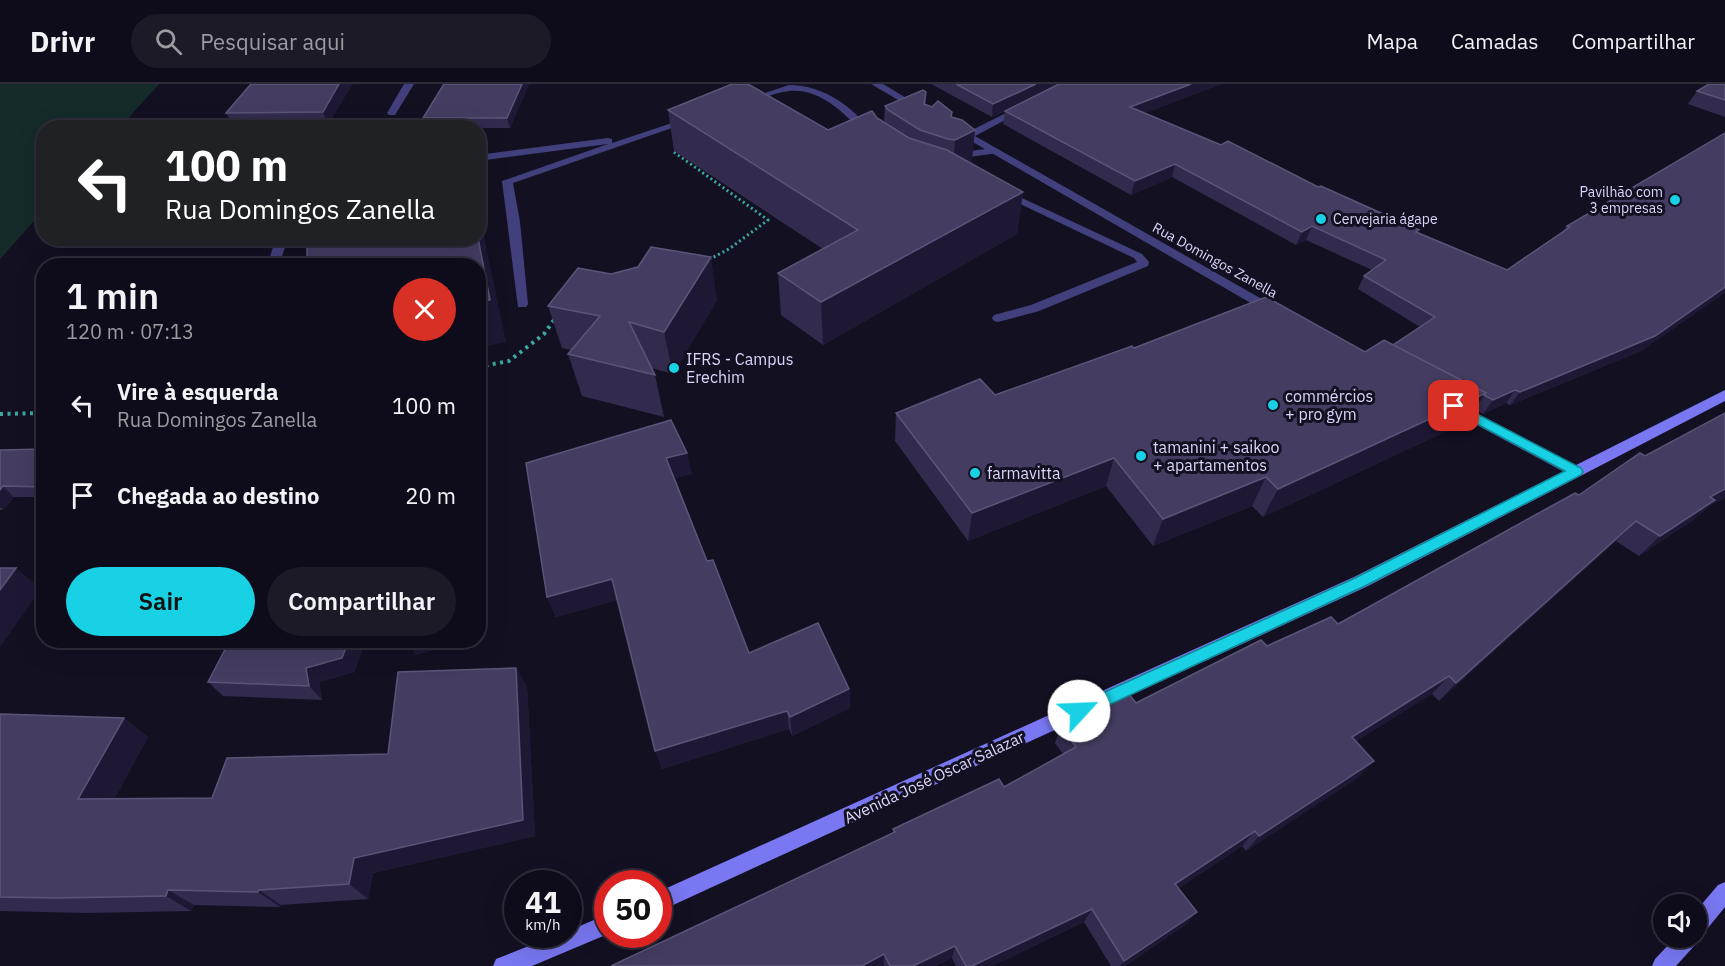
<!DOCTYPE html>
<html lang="pt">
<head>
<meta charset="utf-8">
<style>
	body { margin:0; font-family:"IBM Plex Sans",sans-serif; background:#1c1a27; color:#f1f3f6; height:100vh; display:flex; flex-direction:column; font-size:22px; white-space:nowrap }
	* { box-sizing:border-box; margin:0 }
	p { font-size:20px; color:#9b9ba2 }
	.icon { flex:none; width:33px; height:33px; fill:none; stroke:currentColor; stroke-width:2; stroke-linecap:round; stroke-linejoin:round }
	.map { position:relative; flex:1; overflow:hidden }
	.side { position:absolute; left:36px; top:174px; width:450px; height:390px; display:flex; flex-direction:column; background:#0e0c1a; border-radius:24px; box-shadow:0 6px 24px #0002,0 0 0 2px #2e2c39 }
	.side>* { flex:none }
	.hud { position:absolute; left:36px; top:36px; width:450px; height:126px; border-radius:24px; box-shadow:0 6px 24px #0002,0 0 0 2px #2e2c39; background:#202124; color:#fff; overflow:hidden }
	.controls { position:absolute; left:1653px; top:810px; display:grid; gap:12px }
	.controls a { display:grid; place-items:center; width:54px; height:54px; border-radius:50%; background:#0e0c1a; box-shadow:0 6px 24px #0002,0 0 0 2px #2e2c39; font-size:30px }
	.speed { position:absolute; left:504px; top:786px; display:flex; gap:12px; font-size:30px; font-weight:700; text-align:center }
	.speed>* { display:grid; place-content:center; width:78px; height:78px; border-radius:50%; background:#0e0c1a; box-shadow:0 6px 24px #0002,0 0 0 2px #2e2c39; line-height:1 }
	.speed small { font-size:15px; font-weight:400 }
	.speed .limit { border:9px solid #d22; background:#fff; color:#111 }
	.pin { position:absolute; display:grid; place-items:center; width:51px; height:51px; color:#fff; margin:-26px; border-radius:12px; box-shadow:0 3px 9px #0006 }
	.me { position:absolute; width:66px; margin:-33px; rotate:65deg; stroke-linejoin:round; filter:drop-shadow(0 0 4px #0008) }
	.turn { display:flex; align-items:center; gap:21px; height:126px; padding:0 30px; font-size:27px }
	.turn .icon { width:78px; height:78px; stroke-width:2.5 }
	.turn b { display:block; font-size:42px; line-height:51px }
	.round { display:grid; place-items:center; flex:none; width:63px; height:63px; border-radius:32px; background:#1c1a27 }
	.summary { display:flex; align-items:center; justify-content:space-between; height:102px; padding:0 30px }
	h1 { font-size:36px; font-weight:600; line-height:45px }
	.primary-button { display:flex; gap:12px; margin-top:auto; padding:12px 30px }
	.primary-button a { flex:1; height:69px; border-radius:36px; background:#18d1e5; color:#111; font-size:24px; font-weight:600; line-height:69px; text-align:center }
	.primary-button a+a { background:#1c1a27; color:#f1f3f6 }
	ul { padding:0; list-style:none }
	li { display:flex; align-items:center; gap:18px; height:90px; padding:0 30px }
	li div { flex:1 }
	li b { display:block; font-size:22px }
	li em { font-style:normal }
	header { display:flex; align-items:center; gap:36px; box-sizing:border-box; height:84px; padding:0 30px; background:#0e0c1a; border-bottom:2px solid #2e2c39 }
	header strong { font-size:28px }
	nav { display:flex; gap:33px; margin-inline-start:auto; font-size:21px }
	.search { width:420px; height:54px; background:#1c1a27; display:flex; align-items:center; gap:15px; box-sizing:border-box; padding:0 21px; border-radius:33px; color:#9b9ba2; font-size:22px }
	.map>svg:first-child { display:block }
	.green { fill:#142b2a }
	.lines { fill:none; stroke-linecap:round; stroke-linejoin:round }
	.path-far1 { stroke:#3ba9a2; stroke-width:3; stroke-dasharray:2 3; stroke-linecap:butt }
	.path { stroke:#3ba9a2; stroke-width:4; stroke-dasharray:3 4.5; stroke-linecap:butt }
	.lane { fill:#42407c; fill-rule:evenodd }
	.street { fill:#42407c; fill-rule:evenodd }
	.secondary { fill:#7977f1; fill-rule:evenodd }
	.wall { fill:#322b4e }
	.shaded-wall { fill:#1e1835 }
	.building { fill:#443d61; stroke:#5b5579; stroke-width:1.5 }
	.route { fill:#18d1e5; stroke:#108895; stroke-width:1.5 }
	.poi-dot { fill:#18d1e5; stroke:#131022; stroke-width:2 }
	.labels { text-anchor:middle; stroke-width:6; stroke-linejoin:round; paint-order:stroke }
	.far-poi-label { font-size:14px; fill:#dad6fb; stroke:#131022; text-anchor:end }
	.far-street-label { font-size:14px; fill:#dad6fb; stroke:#131022 }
	.poi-label { font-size:16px; fill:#dad6fb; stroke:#131022; text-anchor:start }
	.street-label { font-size:16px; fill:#dad6fb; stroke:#131022 }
</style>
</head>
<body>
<header>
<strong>Drivr</strong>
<div class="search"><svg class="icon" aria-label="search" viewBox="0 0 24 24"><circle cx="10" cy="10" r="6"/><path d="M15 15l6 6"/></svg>Pesquisar aqui</div>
<nav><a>Mapa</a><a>Camadas</a><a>Compartilhar</a></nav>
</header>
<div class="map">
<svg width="1725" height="882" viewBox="0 0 1725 882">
	<rect width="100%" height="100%" fill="#131022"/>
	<path class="green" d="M0,0H159L120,43L44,44L43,127L0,175Z"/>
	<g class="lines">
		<path class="path-far1" d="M674,68L768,136L729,165L708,176"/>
		<g class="path">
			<path d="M478,283L509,277L544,250L554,236"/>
			<path d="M0,330L44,329"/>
		</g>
		<g class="lane">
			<path d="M789,1C823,1 852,22 872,48L863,50C845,29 820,4 789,7C776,8 762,15 749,19L744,16Z"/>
			<path d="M687,34L695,36L513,99L520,138L528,220L526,223H518L502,97L608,60L478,77V71L608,54L612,55V59Z"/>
			<path d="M994,64L998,65V69L954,75L949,72L954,69Z"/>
			<path d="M1005,106L1142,170L1149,178L1148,182L1039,227L998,238L994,237L992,234L994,231L1031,221L1137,178L1134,174L1001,111V107Z"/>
			<path d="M276,154H288L279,182H267Z"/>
		</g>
		<g class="street">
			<path d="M404,0H414L395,31H389L387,29Z"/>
			<path d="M871,0H883L923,24L915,26Z"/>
			<path d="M1018,23L1026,25L975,52L1276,223V229H1268L952,46L957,43L968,48Z"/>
			<path d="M1452,317L1581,384L1583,388L1576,393L1571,392L1447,325L1445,322Z"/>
		</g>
		<g class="secondary">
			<path d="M1725,306V317L1366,503L658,828V808L1354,493Z"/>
			<path d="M1725,798V823L1703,850L1698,852L1695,861L1676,882H1652L1655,875L1675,854H1696V827L1718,801Z"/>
			<path d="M608,830V850L532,882H493L496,875L559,850H568V847Z"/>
		</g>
	</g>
	<g class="wall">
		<path d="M251,0H353L349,5L328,41H233L226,29Z"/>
		<path d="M529,0L510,44H427L423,34Z"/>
		<path d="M931,0H1221L1145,29L1318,103L1418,149L1507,186L1563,147L1567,142L1725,49L1643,266L1510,321L1506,319L1483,330L1475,325L1466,338L1263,433L1252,422L1153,462L1106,402L968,457L895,357L896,329L995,311L1134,264L1365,268L1393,261L1420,243L1358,205L1364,192L1372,186L1306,156L1296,161L1172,93L1131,111L1003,40L1005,27L992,33Z"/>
		<path d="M1725,0V33L1688,20L1697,7Z"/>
		<path d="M926,8V21L952,28V33L972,80L1023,108L1017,150L823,261L781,231L778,189L823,165L674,67L668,26L828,46L884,38L885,22Z"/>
		<path d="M717,216L673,290L651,284L655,291L664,333L582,312L568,270L571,266L562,264L548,222Z"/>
		<path d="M671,336L692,390L675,394L707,477L749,569L849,605L850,624L792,652L789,645L662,685L617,516L556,533L547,513Z"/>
		<path d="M44,365V413H14L3,426H0V366Z"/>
		<path d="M1579,411L1708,423L1693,436L1639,472L1616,457L1439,617L1432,610L1356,657L1359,693L1246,767L1242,762L1179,804L1185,841L1125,882H1111L1084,838L992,882H956L952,874L935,882H611L893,749V745L1004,703L1063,670L1055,659L1061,642L1136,619L1267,562L1338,540Z"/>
		<path d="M230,556H366L354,588L319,598L322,616L223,612L208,598Z"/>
		<path d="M516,584L527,603L535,752L373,789L368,815L281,821L280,823L194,821L191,827L86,829L0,827V630L124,634L148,653L114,715L212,714L388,670Z"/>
	</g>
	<g class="shaded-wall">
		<path d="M339,0H353L349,5L328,41L323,28Z"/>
		<path d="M522,0H529L510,44L507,34Z"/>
		<path d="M1036,0H1060L992,33L993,20Z"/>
		<path d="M1191,0H1221L1127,36L1130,23Z"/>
		<path d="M975,46L971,87L952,97L955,56Z"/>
		<path d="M1175,80L1172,93L1131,111L1135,97Z"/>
		<path d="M1023,108L1017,150L823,261L821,218Z"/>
		<path d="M478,124L506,258L478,264Z"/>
		<path d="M1312,142L1306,156L1296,161L1302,148Z"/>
		<path d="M711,173L717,216L673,290L664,248Z"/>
		<path d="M1725,203V209L1643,266L1510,321L1520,308Z"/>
		<path d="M1515,306L1506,319L1483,330L1493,316Z"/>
		<path d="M1486,309L1466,338L1263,433L1278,405Z"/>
		<path d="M687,369L692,390L672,395L666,374Z"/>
		<path d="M1114,374L1106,402L968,457L972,429Z"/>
		<path d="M1266,393L1252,422L1153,462L1163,435Z"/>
		<path d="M3,402L14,413L3,426L0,423V406Z"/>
		<path d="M1725,405V414L1708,423L1693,436L1639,472L1660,452L1710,413Z"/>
		<path d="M1636,437L1616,457L1439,617L1456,599Z"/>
		<path d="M16,484L41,505L0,563V506Z"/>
		<path d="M612,495L619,516L556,533L547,513Z"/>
		<path d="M349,556H366L354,588L319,598L322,616L309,602L306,584Z"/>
		<path d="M428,556H451L450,562L416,571L410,562Z"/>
		<path d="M516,584L527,603L535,752L373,789L368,815L349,800L354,774Z"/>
		<path d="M1449,592L1432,610L1337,669L1352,653Z"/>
		<path d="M849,605L850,624L792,652L790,633Z"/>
		<path d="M787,627L789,645L662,685L655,667Z"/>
		<path d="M124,634L148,653L105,732L78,715Z"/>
		<path d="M1374,677L1359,693L1246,767L1259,752Z"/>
		<path d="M1255,747L1242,762L1165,813L1175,800Z"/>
		<path d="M168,806L194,821L191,827L166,812Z"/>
		<path d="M259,806L281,821L280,823L258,808Z"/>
		<path d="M1092,825L1084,838L992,882H972Z"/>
		<path d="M1197,828L1185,841L1125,882H1120L1124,877Z"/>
		<path d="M955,862L952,874L935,882H913Z"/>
		<path d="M884,870V882H862Z"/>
	</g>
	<g class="building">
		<path d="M251,0H339L323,28L226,29Z"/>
		<path d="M444,0H522L507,34H423Z"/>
		<path d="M732,0H748L828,46L872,27L877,34L909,54L947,66L1023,108L821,218L778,189L858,146L668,26Z"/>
		<path d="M956,0H1036L993,20Z"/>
		<path d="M1059,0H1191L1130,23L1221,61L1228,57L1318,103L1321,102L1419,146L1416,148L1507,186L1570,143L1567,142L1725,49V203L1655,252L1520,308L1515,306L1493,316L1484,311L1486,309L1393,261L1435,233L1364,192L1386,176L1312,142L1302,148L1175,80L1135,97L1005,27Z"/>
		<path d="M1709,0H1725V16L1697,7Z"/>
		<path d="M923,6L926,8L924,20L932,23L938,17L952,28L951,33L962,36L975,46L955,56L948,55L920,46L888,26L885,22Z"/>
		<path d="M307,154H478L490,216L478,218V182H307Z"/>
		<path d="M651,163L711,173L664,248L629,238L655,291L568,270L600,232L548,222L578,184L611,190L638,183Z"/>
		<path d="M1266,213L1365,268L1384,256L1486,309L1278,405L1266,393L1163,435L1114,374L972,429L896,329L980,295L995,311L1132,262L1134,264Z"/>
		<path d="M1725,329V405L1710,413L1715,416L1660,452L1636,437L1456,599L1449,592L1352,653L1374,677L1259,752L1255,747L1175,800L1197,828L1124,877L1092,825L972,882H966L955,862L913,882H890L884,870L862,882H611L895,748L893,745L999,695L1004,703L1076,663L1061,642L1128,609L1136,619L1261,556L1267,562L1331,533L1338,540L1575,409L1579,411L1640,369L1645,372Z"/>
		<path d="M671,336L687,369L666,374L707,477L713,476L749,569L818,539L849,605L790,633L787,627L655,667L612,495L547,513L526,379Z"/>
		<path d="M44,365V403L3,402L0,406V366Z"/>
		<path d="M0,484H16L0,506Z"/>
		<path d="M230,556H349L342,574L306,584L309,602L208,598Z"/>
		<path d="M410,556H428L410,562Z"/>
		<path d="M516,584L523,736L354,774L349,800L259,806L258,808L168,806L166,812L56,814L0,813V630L124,634L78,715L212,714L227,674L388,670L398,588Z"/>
	</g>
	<path class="route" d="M1454,318L1581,384L1583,388L1581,391L1365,502L1085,632L1079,634L1074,632L1071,627L1074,622L1355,494L1565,387L1449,325L1448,322Z"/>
	<g class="poi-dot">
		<circle cx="1675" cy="116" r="6"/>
		<circle cx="1321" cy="135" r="6"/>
		<circle cx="674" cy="284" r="6"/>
		<circle cx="1273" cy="321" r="6"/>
		<circle cx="1141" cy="372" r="6"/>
		<circle cx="975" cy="389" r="6"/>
	</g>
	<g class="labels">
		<g class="far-poi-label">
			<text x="1663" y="113">Pavilhão com<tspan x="1663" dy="16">3 empresas</tspan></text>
			<text x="1333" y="140" text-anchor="start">Cervejaria ágape</text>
		</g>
		<g class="far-street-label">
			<text transform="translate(1215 176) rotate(29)" y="5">Rua Domingos Zanella</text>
		</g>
		<g class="poi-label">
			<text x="686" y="281">IFRS - Campus<tspan x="686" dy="18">Erechim</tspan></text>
			<text x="1285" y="318">commércios<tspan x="1285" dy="18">+ pro gym</tspan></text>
			<text x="1153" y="369">tamanini + saikoo<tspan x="1153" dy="18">+ apartamentos</tspan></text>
			<text x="987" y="395">farmavitta</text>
		</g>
		<g class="street-label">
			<text transform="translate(934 693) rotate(-25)" y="6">Avenida José Oscar Salazar</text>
		</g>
	</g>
</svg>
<div class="controls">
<a><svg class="icon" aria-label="sound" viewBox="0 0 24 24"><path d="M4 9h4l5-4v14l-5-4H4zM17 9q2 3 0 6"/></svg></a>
</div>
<div class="speed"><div>41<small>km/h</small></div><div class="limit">50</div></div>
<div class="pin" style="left:1454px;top:322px;background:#d93025"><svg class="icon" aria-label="arrive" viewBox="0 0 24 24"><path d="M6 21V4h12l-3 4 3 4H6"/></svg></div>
<svg class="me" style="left:1079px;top:627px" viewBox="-20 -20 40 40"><circle r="19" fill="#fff"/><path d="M0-13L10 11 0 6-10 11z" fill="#18d1e5"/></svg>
<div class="hud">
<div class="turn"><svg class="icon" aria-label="left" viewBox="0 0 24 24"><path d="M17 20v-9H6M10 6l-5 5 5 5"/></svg><div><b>100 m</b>Rua Domingos Zanella</div></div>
</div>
<section class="side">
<div class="summary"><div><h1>1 min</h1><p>120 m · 07:13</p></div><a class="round" style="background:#d93025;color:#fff"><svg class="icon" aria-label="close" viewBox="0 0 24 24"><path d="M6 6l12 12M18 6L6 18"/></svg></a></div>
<ul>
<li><svg class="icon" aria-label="left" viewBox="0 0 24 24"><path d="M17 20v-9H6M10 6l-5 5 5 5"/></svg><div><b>Vire à esquerda</b><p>Rua Domingos Zanella</p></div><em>100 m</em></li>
<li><svg class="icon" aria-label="arrive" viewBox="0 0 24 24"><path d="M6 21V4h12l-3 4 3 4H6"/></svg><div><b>Chegada ao destino</b></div><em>20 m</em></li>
</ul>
<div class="primary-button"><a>Sair</a><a>Compartilhar</a></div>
</section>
</div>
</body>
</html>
